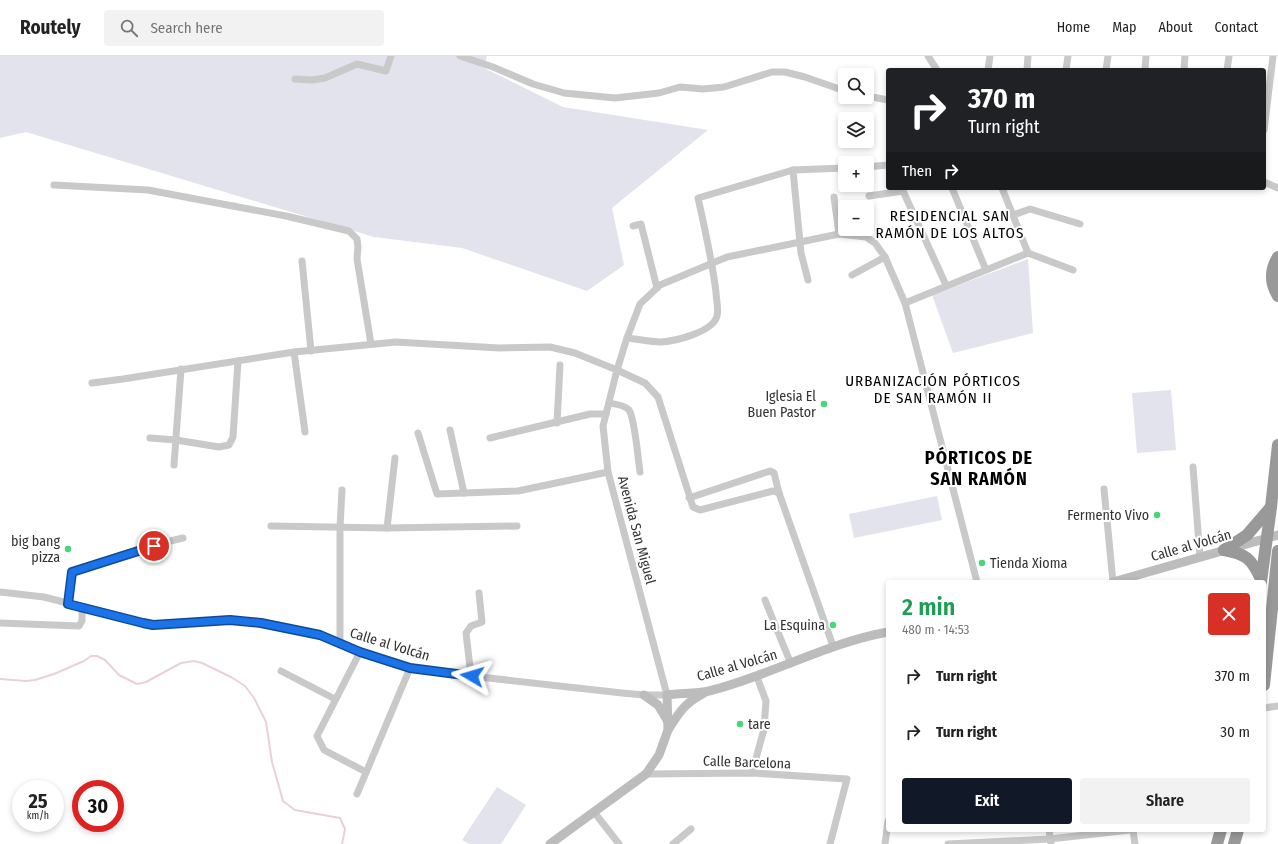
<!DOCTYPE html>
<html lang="en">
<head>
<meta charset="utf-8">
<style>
	body { margin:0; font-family:"Fira Sans Condensed",sans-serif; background:#f2f2f2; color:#222; height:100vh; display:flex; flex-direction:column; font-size:15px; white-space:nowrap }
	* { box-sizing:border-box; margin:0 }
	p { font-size:13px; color:#767676 }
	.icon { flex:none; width:22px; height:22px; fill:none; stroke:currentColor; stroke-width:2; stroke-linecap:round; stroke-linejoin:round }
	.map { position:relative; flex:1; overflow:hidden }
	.sheet { position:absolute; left:886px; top:524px; width:380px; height:252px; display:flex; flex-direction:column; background:#fff; border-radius:4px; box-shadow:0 2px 6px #0003 }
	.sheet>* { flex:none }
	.top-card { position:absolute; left:886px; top:12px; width:380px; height:122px; border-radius:4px; box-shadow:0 2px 6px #0003; background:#202124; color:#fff; overflow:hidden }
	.fabs { position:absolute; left:838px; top:12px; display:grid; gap:8px }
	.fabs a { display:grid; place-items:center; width:36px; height:36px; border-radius:4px; background:#fff; box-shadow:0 2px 6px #0003; font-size:20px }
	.speed { position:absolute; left:12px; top:724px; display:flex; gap:8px; font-size:20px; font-weight:700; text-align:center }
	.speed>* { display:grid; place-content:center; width:52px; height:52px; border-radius:50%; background:#fff; box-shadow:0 2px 6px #0003; line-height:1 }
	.speed small { font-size:10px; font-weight:400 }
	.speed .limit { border:6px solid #d22; background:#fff; color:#111 }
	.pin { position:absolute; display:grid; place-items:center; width:34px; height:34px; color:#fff; margin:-17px; border:2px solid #fff; border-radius:50%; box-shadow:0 1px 4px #0007 }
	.me { position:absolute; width:44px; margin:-22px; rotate:277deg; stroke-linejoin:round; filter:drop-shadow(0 0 3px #0008) }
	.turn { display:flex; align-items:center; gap:14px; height:84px; padding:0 16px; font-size:18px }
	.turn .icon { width:52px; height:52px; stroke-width:2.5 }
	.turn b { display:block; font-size:28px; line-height:34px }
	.then { display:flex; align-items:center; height:38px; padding:0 16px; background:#0003; gap:8px; font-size:15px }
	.round { display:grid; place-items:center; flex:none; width:42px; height:42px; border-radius:4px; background:#f2f2f2 }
	.headline { display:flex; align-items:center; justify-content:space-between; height:68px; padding:0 16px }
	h1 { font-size:24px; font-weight:600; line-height:30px; color:#1e9e55 }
	.primary-button { display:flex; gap:8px; margin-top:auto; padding:8px 16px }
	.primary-button a { flex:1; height:46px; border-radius:4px; background:#111827; color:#fff; font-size:16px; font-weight:600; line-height:46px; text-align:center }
	.primary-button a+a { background:#f2f2f2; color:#222 }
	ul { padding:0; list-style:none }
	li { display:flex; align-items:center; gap:12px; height:56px; padding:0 16px }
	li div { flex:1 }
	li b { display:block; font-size:15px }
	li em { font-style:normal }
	header { display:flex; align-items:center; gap:24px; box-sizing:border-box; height:56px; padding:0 20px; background:#fff; border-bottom:1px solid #e0e0e0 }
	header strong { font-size:19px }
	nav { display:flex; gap:22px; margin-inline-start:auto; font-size:14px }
	.search { width:280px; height:36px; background:#f2f2f2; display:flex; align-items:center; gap:10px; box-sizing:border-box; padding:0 14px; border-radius:4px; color:#767676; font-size:15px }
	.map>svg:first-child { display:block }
	.green { fill:#e2e3ed }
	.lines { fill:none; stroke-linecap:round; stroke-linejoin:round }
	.stream { stroke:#ebd1d5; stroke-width:2 }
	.street { stroke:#c9c9c9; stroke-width:7 }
	.secondary { stroke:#bcbcbc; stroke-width:9 }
	.highway { stroke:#999; stroke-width:12 }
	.route-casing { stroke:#114b97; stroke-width:10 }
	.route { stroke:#1a73e8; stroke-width:7 }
	.poi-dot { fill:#47d679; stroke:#fff; stroke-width:1.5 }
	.labels { text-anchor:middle; stroke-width:4; stroke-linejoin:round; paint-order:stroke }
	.poi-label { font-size:14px; fill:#323232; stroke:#fff; text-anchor:end }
	.street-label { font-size:14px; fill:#323232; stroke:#fff }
	.neighbourhood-label { font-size:15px; letter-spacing:1px; fill:#000; stroke:#fff }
	.district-label { font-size:18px; font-weight:bold; letter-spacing:1px; fill:#000; stroke:#fff }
</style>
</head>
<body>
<header>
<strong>Routely</strong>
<div class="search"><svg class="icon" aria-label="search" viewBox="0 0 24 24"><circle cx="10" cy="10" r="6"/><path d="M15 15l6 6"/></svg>Search here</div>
<nav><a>Home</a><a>Map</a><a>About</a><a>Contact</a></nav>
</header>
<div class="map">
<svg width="1278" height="788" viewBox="0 0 1278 788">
	<rect width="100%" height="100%" fill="#fff"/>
	<g class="green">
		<path d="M0,0H487L484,12L563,51L708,74L612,152L624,209L587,235L462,192L374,181L26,76L0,82Z"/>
		<path d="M1028,203L1033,277L953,297L932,239Z"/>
		<path d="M1171,334L1176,394L1137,397L1132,337Z"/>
		<path d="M937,440L942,464L854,482L849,458Z"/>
		<path d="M497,731L526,749L501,788H469L462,784Z"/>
	</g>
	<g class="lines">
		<path class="stream" d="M0,623L26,625L35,624L54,618L84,605L91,600H97L105,604L119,619L137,628L146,626L181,607L194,605L202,607L231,621L245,630L254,642L266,666L272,706L283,745L295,754L340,762L345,773L342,788"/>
		<g class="street">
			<path d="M460,0L493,11L533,28L564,37L615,42L659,37L680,31L703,33L724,31L772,16H785L805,21L845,35"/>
			<path d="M928,0L937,14"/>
			<path d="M988,14L990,0"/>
			<path d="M1027,14L1028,0"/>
			<path d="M1066,14L1068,0"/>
			<path d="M1106,14L1108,0"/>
			<path d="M1145,14L1146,0"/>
			<path d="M1184,14L1185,0"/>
			<path d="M1227,14L1229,0"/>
			<path d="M295,23L312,24L325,22L357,8L386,15L391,0"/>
			<path d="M867,40L888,44"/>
			<path d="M1264,74L1273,0"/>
			<path d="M867,111L888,109"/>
			<path d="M1264,126L1278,132"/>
			<path d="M54,129L148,134L286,160L349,175L357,183L358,191L357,203L371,288"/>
			<path d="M952,132L986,214"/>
			<path d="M1002,132L1028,197"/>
			<path d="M869,140L903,135L946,229"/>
			<path d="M834,141L839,178"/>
			<path d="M1013,159L1030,153L1080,168"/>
			<path d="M633,170L641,168L657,232"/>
			<path d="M302,205L311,295"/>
			<path d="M852,219L885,201"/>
			<path d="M808,224L801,197L793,114L845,112"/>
			<path d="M905,247L1028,197L1073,214"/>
			<path d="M627,282C638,283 650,286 661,286C676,285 713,276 717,260C719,253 716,243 716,236C712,204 705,173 698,142L793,114"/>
			<path d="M294,296L305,376"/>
			<path d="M92,327L123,323L294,296L396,286L499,292L550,291L575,297L617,314L645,327L658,341L693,451L700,454L773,435L779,437"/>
			<path d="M609,347C615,348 625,349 629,354C635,363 638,403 640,416"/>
			<path d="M557,367L560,309"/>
			<path d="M450,374L464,437"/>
			<path d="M418,377L437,438L518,435L608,416"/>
			<path d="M150,382L176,384L219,391L229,389L233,381L238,305"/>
			<path d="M490,382L590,358H606"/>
			<path d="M174,409L181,313"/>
			<path d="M1193,411L1200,501"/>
			<path d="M1104,433L1113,526"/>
			<path d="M689,442L770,415L774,417L779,437L833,590"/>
			<path d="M271,470L387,472L517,470"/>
			<path d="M387,472L395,402"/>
			<path d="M0,536L44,541L149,568L157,569L230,564L261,567L320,579L360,596L410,612L471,620L622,637L644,639H667L608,416L603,370L617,314L627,282L640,248L660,229L727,201L839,178L866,181L875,187L885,201L905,247L977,526"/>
			<path d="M765,544L791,608"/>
			<path d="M68,548L72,516L166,486L183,482"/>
			<path d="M0,567L79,570L82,565V551"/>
			<path d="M340,588V471L342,434"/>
			<path d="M360,596L317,680L324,694L366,716"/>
			<path d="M281,615L335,643"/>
			<path d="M471,620L466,577L471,570L482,566L479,537"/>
			<path d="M1264,652L1278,650"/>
			<path d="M752,717L764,673L766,645L757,621"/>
			<path d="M646,718L752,717L847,723L830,788"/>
			<path d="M357,738L410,612"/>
			<path d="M594,756L619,788"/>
			<path d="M1049,774L1051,788"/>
			<path d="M1133,774L1135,788"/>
			<path d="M673,788L691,773"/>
			<path d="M885,788L888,765"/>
			<path d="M948,788L1050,783L1130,774"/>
		</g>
		<g class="secondary">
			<path d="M1113,526L1278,479"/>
			<path d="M644,639L658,649L667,664"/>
			<path d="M668,674C680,655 685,647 704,637"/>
			<path d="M550,788L646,718L659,699L668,674L667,639C680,637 696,638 709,635C770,620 826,587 888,576"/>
		</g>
		<g class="highway">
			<path d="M1278,201C1270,214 1270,227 1278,240"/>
			<path d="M1224,494L1247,479L1271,451"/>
			<path d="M1224,494C1246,498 1251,502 1261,523"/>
			<path d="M1261,526L1271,451L1278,389"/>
			<path d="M1264,629L1278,495"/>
			<path d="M1217,788L1221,774"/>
			<path d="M1234,788L1238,774"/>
		</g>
	</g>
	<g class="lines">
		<defs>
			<path id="route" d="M154,490L72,516L68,548L143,567L153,569L230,564L261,567L320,579L360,596L410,612L472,620"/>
		</defs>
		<use href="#route" class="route-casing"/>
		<use href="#route" class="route"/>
	</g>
	<g class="poi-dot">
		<circle cx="824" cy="348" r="4"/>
		<circle cx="1157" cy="459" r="4"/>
		<circle cx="68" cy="493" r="4"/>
		<circle cx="982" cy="507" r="4"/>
		<circle cx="833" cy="569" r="4"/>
		<circle cx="740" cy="668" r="4"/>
	</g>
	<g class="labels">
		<g class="poi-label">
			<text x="816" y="345">Iglesia El<tspan x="816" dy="16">Buen Pastor</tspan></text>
			<text x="1149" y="464">Fermento Vivo</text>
			<text x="60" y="490">big bang<tspan x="60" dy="16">pizza</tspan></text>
			<text x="990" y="512" text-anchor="start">Tienda Xioma</text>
			<text x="825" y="574">La Esquina</text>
			<text x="748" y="673" text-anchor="start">tare</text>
		</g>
		<g class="street-label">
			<text transform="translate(637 474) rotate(75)" y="5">Avenida San Miguel</text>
			<text transform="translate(1191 489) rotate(-16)" y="5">Calle al Volcán</text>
			<text transform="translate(390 588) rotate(17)" y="5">Calle al Volcán</text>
			<text transform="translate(737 609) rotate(-16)" y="5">Calle al Volcán</text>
			<text transform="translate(747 706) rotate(2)" y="5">Calle Barcelona</text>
		</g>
		<g class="neighbourhood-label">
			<text x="950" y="165">RESIDENCIAL SAN<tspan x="950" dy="17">RAMÓN DE LOS ALTOS</tspan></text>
			<text x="933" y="330">URBANIZACIÓN PÓRTICOS<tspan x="933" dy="17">DE SAN RAMÓN II</tspan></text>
		</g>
		<g class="district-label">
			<text x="979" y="408">PÓRTICOS DE<tspan x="979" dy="21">SAN RAMÓN</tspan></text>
		</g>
	</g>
</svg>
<div class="fabs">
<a><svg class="icon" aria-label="search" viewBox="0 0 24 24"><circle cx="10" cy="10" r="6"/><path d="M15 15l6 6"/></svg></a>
<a><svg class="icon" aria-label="layers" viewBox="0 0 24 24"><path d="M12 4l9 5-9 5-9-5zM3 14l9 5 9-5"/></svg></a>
<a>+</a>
<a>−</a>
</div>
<div class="speed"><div>25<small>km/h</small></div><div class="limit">30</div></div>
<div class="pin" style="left:154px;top:490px;background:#d93025"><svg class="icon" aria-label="arrive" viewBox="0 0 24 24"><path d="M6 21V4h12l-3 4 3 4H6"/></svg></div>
<svg class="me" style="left:472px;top:620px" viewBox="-20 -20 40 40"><path d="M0-17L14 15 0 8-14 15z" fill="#1a73e8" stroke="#fff" stroke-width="4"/></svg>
<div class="top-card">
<div class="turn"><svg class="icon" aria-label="right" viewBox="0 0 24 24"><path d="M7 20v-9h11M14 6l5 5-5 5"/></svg><div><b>370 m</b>Turn right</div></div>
<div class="then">Then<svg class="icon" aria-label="right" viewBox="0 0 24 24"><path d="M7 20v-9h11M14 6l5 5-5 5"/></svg></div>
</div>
<section class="sheet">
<div class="headline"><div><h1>2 min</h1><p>480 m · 14:53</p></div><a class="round" style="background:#d93025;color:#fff"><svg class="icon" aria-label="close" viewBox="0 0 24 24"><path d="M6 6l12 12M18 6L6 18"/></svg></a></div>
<ul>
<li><svg class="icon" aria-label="right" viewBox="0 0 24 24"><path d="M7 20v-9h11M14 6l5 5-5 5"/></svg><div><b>Turn right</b></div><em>370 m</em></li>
<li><svg class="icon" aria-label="right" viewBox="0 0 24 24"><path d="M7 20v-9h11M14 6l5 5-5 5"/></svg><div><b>Turn right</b></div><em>30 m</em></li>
</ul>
<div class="primary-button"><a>Exit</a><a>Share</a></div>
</section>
</div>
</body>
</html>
